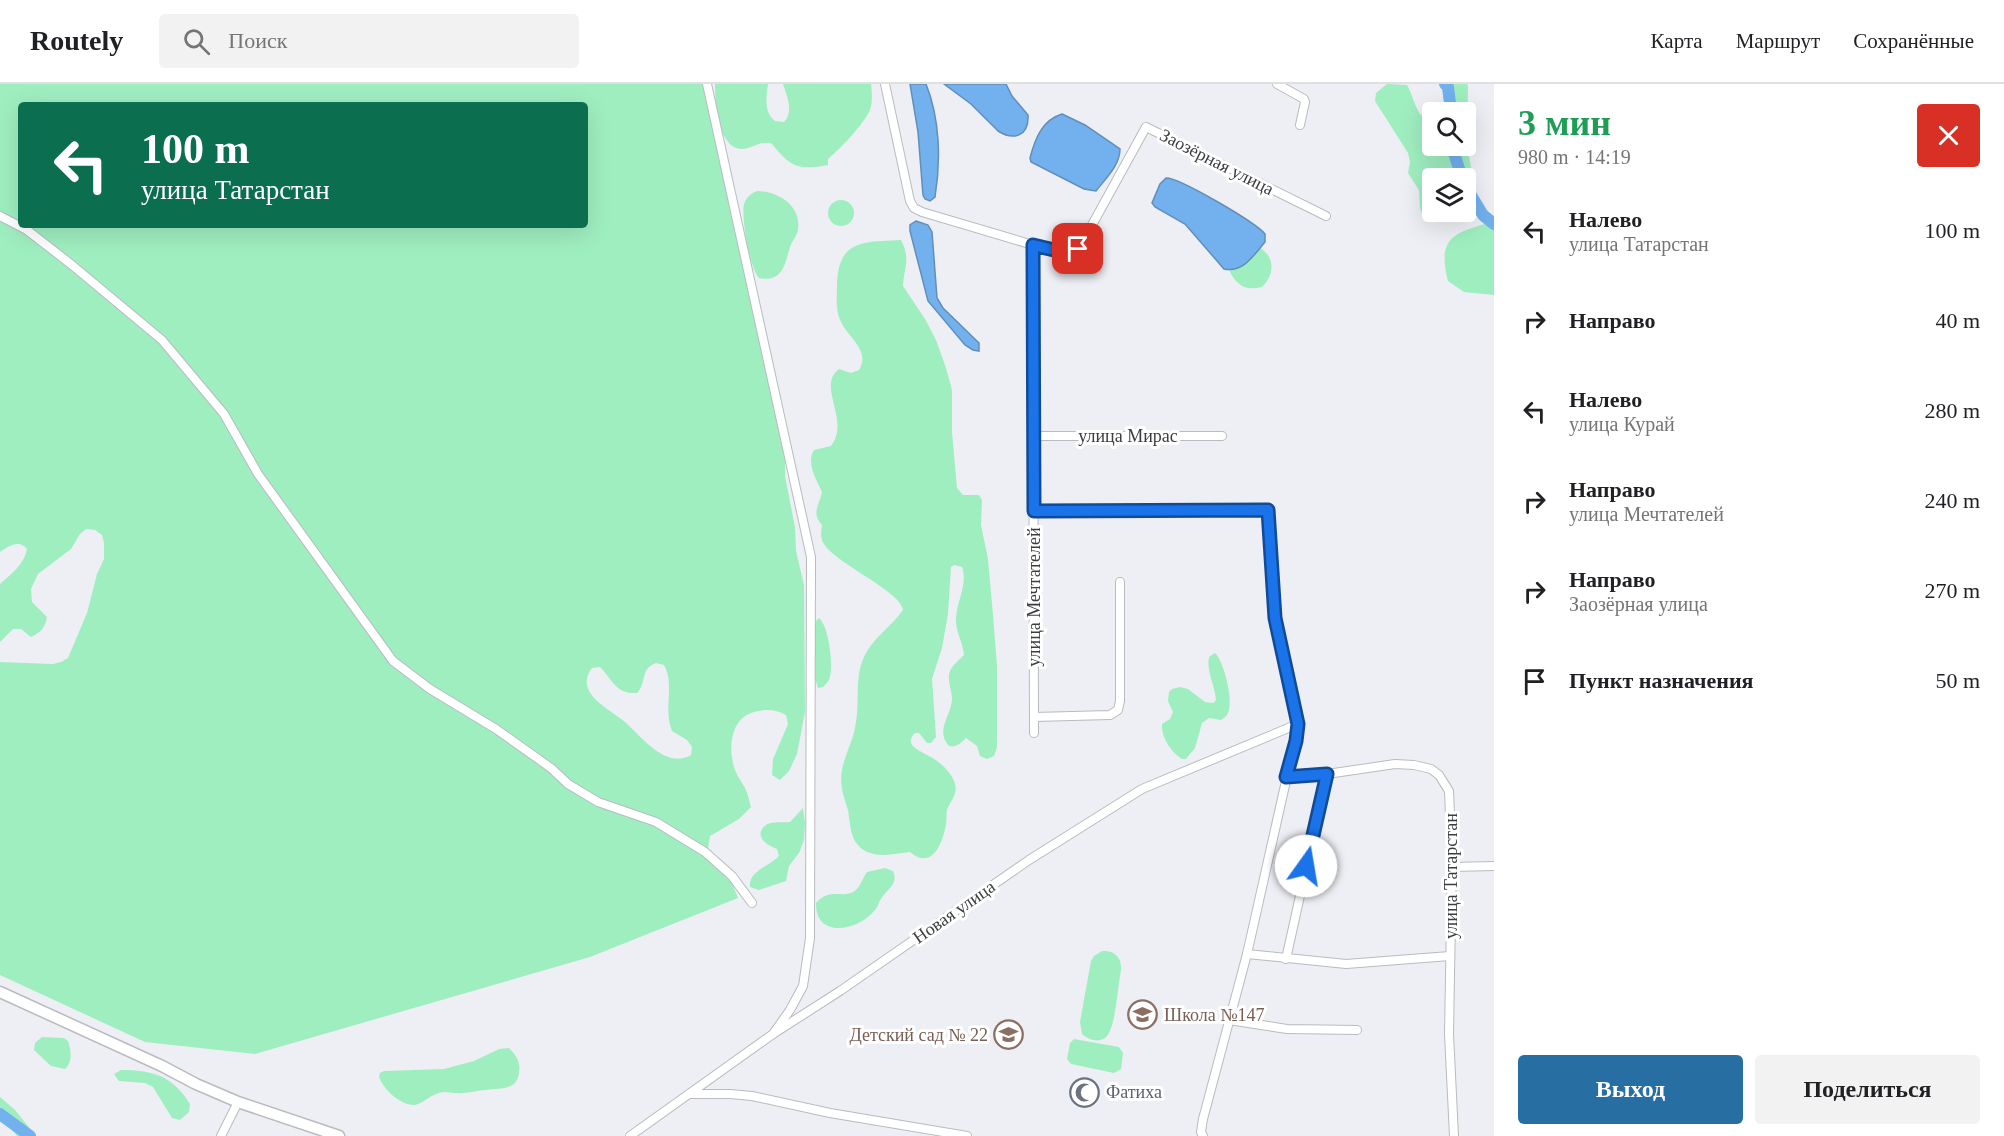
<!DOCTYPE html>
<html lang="ru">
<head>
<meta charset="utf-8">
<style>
	body { margin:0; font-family:"Times New Roman",serif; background:#f2f2f2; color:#202124; height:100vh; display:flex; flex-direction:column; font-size:22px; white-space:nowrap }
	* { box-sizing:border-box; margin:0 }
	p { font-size:20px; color:#757577 }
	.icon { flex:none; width:33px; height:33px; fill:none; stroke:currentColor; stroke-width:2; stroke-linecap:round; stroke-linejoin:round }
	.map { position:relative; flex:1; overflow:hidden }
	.side { display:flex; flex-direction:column; background:#fff; width:510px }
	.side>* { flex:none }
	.hud { position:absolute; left:18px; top:18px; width:570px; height:126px; border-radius:6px; box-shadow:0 6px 24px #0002; background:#0b6e4f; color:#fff; overflow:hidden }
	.fabs { position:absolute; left:1422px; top:18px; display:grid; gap:12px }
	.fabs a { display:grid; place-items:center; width:54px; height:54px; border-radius:6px; background:#fff; box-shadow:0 6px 24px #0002; font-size:30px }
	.pin { position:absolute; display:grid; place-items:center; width:51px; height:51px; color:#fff; margin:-26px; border-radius:12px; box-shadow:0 3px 9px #0006 }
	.me { position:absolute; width:66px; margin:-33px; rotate:13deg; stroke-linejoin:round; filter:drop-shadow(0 0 4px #0008) }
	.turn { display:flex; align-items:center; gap:21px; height:126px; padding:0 24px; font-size:27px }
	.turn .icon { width:78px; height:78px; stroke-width:2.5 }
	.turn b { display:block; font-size:42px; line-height:51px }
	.round { display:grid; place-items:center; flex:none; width:63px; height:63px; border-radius:6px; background:#f2f2f2 }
	.headline { display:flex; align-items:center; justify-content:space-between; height:102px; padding:0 24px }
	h1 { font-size:36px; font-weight:700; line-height:45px; color:#1e9e55 }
	.primary-button { display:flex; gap:12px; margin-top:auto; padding:12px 24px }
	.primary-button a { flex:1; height:69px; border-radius:6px; background:#276ea2; color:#fff; font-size:24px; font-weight:700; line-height:69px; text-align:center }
	.primary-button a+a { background:#f2f2f2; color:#202124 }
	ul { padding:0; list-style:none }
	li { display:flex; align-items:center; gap:18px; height:90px; padding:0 24px }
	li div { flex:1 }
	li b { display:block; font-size:22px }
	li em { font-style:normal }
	header { display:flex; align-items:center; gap:36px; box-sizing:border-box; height:84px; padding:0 30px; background:#fff; border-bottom:2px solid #e0e0e0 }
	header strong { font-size:28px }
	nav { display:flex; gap:33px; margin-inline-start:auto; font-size:21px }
	.search { width:420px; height:54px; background:#f2f2f2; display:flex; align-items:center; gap:15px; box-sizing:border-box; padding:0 21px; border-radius:6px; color:#757577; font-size:22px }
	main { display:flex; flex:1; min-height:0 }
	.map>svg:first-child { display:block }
	.green { fill:#9feec0; fill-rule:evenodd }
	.water { fill:#72b1ee; stroke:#628eba; stroke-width:1.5 }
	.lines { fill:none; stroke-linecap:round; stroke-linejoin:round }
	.river { stroke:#72b1ee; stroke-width:12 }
	.minor-casing { stroke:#b9bbbf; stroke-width:10 }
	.major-casing { stroke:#b9bbbf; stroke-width:13 }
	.minor { stroke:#fff; stroke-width:8 }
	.major { stroke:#fff; stroke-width:10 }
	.route-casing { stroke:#114b97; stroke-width:15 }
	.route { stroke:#1a73e8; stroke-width:10 }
	.labels { text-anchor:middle; stroke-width:6; stroke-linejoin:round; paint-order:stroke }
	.street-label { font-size:18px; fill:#3c3d3f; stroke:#fff }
	.education-label { font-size:18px; fill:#785e54; stroke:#fff; text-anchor:start }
	.worship-label { font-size:18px; fill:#5b616d; stroke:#fff; text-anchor:start }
</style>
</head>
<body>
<header>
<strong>Routely</strong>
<div class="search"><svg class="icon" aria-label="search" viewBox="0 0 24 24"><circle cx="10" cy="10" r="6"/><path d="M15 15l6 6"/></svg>Поиск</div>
<nav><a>Карта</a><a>Маршрут</a><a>Сохранённые</a></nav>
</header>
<main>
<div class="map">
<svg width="1494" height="1052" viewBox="0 0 1494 1052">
	<rect width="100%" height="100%" fill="#edeff4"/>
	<g class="green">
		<path d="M0,0H703L715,43L785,377V392L795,443L796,467L804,501L805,628L797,670L789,687L780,696L772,691L773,675L788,640L786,631C776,625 765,625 754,628C731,634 728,663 734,683C736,691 742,698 745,704C748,710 749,716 751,723L739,735L710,752L707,771L714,782L732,799L738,814L590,873L255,970L145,958L0,891V578L53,580L61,578L68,574L87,529L97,490L104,475V459L102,451L95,446L86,445L80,450L71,465L38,490L31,505L32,518L47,533C45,544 41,548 31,553L21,545H13L0,558V500C11,490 24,481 27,465C19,455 9,462 0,468ZM21,21H585V141H21ZM656,579L664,581C675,600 663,625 672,647L687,656L692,663L691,671C666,686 641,652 625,638C610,625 573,609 592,584L600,583C613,596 615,610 637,609C648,597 639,586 656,579Z"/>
		<path d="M715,0H768C766,13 764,29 775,37L784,38C794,28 787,12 783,0H871C872,9 873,20 869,28C861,43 841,64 828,75V81C797,87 790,82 771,59C760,57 753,64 743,65C718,66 715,18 715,0Z"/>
		<path d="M1387,0L1407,1C1415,14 1415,34 1432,37V62H1466V28H1445L1451,22V13L1443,0H1467L1468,2L1467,62L1475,104L1474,114L1466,125V94H1432V128H1462C1450,133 1436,139 1423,132L1420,124L1419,106L1408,89L1410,78L1408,69L1375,17L1376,9Z"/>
		<path d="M757,107C777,107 802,121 798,146C797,152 792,157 790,163C785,181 782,199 759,194C750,185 741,134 744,120C746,114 751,109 757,107Z"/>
		<circle cx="841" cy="129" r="13"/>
		<path d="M1494,137V211L1464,208L1448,197C1436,151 1456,149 1494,137Z"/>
		<path d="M901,156C911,175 904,183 903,202L925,235L936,256L946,284L952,306V348L957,404L963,411H979L982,416L981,441L988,475L993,531L997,582V663L994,672L987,675L980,672L977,662L966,654C961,659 956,664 949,662C934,646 953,630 952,613C951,603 946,594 951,585C954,580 960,575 964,571C963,558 955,547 956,534C957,517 968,500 962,483L954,481L951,483L948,530L942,564L932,595L936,653L931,659H927L919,649H915C903,661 919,666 927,671C938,676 952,688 955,700C958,711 950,717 947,726C946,730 947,735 946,740C943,759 932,787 910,768C894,770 870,776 858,761C850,753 850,737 848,726C844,713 839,701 842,686C845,670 854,655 856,638C860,616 854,592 865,571C874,553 891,543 903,526C902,508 835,479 824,460C820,454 821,448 822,441C811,429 819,422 822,408C816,395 806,379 814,366L831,362C851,336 816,302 839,285L851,289L859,286C871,267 848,253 841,238C835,226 837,214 837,201C838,155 864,158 901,156Z"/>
		<path d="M1260,164C1276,173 1274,192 1262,203C1245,207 1237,202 1229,186C1244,184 1251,175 1260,164Z"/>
		<path d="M819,534C829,542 834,584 829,596C828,598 824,602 823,603L818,604L814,591L815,541L816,537Z"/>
		<path d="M1215,569C1224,577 1234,618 1228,629C1227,632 1224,634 1221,636L1209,634L1202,639L1195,664L1186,675H1182C1171,668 1161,653 1162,640L1170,635L1173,628L1168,617L1169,608L1172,605L1180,603L1188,605L1205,618L1213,619L1216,616C1215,601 1206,587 1209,573Z"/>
		<path d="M803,724L805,739L804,756L799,769L789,782L786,797L759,806L750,803C748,787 770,782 779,772L777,765C768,762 752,752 766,741C771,737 784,739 790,738Z"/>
		<path d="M885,784L893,787C899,800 887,805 881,815C878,819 878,824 874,827C858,847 815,855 816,819C831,802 845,817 857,805C861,801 863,793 867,788Z"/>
		<path d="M1102,867C1114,866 1122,873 1121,886C1118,902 1116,933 1110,947C1105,960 1091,958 1082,950L1080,938L1091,877L1094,872Z"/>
		<path d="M42,953L64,954L68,957C71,966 73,978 65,985L51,982L34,966L35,959Z"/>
		<path d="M1074,955L1119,963L1123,969L1121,985L1114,989L1071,980L1067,975L1070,959Z"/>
		<path d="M509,964C516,971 521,978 519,989C517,1007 499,1004 486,1006C478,1006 470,1009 463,1009C456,1010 450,1008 444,1008C431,1009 422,1021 414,1021C400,1021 384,1006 379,993L380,989L384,987L444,985L474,977L499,965Z"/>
		<path d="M121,986C153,986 173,992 190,1020L189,1028L180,1036L172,1034L153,1003L145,999L119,997L114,990Z"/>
		<path d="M0,1013L15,1026L36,1052H17L10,1043L0,1036Z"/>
	</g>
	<g class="water">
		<path d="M910,0H926C940,35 941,77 935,113L930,117L925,115L923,111L918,48Z"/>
		<path d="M944,0H1006L1012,12L1028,31C1029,52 1014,57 998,47L971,20Z"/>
		<path d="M1062,30L1085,41L1120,65C1120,81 1106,94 1096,107L1084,105L1031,78L1030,74C1035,55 1042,36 1062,30Z"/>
		<path d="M1166,94C1180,94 1255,138 1265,150V158C1254,171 1243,189 1224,185L1185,140L1155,123L1152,119L1160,100Z"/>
		<path d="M916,137L928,141L932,148L937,214L943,224L979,259V267L973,266L965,261L928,217L910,147V141Z"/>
	</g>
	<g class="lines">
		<g class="river">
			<path d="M1445,0L1448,3L1451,28"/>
			<path d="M1454,62V69L1462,94"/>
			<path d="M1466,103L1483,131L1494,140"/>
			<path d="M0,1030L30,1052"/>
		</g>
		<defs>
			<g id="minor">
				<path d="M707,0L811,473L810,854L803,902L790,926L773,950"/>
				<path d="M885,0L910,117L914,124L922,128L1033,161L1072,169L1081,161L1146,43L1326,132"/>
				<path d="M1277,0L1304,15L1305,18L1300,41"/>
				<path d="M0,132L27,146L72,181L162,256L224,330L258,390L393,577L430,605L496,645L551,684L568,700L598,718L656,738L705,768L732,792L752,819"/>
				<path d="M1033,161L1034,649"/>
				<path d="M1034,352H1222"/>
				<path d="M1034,427L1268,426L1275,534L1298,640L1297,648L1247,870L1203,1035L1201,1048L1203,1052"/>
				<path d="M1034,633L1110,631L1118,626L1120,617V498"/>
				<path d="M1286,693L1327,690L1395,680L1414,681L1431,685L1439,691L1449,707L1452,776L1449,950L1454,1052"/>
				<path d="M1452,783L1494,782"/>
				<path d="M1247,870L1346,880L1450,872"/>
				<path d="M1286,875L1327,690"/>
				<path d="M1229,936L1287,945L1357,946"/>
				<path d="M689,1010H730L752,1012L830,1029L967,1052"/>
				<path d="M221,1052L238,1018"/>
				<path d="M630,1052L773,950L840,907L1029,776L1142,705L1298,640"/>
			</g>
			<path id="major" d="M0,908L162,982L196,1000L238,1018L339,1052"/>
		</defs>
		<use href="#minor" class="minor-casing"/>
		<use href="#major" class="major-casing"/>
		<use href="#minor" class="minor"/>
		<use href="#major" class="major"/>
	</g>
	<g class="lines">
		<defs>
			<path id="route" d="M1078,165L1072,169H1067L1033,161L1034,427L1268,426L1275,534L1298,640L1296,657L1286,693L1327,690L1306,782"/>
		</defs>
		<use href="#route" class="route-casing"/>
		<use href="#route" class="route"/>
	</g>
	<defs>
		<symbol id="school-ring" viewBox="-11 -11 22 22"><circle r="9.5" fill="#fff" stroke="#8d6e63" stroke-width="1.5"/><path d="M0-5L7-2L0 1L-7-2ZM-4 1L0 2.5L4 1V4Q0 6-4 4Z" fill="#8d6e63"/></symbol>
		<symbol id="mosque-ring" viewBox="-11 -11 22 22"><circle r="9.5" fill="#fff" stroke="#6b7280" stroke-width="1.5"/><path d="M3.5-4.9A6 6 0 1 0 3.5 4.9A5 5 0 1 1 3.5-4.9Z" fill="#6b7280"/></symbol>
	</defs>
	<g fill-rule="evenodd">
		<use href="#school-ring" x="1126" y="914" width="33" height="33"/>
		<use href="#school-ring" x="992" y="934" width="33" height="33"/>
		<use href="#mosque-ring" x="1068" y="992" width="33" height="33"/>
	</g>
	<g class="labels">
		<g class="street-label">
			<text transform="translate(1217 78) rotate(27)" y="6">Заозёрная улица</text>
			<text x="1128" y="358">улица Мирас</text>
			<text transform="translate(1034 513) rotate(-90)" y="6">улица Мечтателей</text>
			<text transform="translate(1451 792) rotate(-90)" y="6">улица Татарстан</text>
			<text transform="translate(954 828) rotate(-35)" y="6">Новая улица</text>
		</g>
		<g class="education-label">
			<text x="1164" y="937">Школа №147</text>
			<text x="988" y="957" text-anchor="end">Детский сад № 22</text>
		</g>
		<g class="worship-label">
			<text x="1106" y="1014">Фатиха</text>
		</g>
	</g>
</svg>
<div class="fabs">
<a><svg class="icon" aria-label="search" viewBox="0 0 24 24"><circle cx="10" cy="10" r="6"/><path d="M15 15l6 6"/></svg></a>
<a><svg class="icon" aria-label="layers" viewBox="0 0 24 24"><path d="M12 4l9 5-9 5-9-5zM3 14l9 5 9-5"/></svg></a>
</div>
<div class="pin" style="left:1078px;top:165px;background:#d93025"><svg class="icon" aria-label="arrive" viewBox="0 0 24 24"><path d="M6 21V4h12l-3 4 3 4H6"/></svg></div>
<svg class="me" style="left:1306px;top:782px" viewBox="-20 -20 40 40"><circle r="19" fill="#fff"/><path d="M0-13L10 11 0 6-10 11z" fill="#1a73e8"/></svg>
<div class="hud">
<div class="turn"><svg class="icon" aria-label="left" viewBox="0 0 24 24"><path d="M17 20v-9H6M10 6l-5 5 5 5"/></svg><div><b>100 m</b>улица Татарстан</div></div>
</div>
</div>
<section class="side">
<div class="headline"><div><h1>3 мин</h1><p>980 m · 14:19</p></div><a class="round" style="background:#d93025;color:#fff"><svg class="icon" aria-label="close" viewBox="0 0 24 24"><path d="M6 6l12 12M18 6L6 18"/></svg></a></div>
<ul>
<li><svg class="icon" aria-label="left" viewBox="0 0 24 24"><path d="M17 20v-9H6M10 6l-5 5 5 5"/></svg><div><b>Налево</b><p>улица Татарстан</p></div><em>100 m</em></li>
<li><svg class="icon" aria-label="right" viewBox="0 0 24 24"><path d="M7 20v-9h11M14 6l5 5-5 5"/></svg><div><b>Направо</b></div><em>40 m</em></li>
<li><svg class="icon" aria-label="left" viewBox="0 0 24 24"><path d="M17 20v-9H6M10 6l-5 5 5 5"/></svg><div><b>Налево</b><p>улица Курай</p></div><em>280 m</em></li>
<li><svg class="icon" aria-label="right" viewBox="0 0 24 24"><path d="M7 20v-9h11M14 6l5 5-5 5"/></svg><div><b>Направо</b><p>улица Мечтателей</p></div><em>240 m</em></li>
<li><svg class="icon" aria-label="right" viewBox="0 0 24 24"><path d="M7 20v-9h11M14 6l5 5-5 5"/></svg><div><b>Направо</b><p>Заозёрная улица</p></div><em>270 m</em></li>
<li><svg class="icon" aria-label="arrive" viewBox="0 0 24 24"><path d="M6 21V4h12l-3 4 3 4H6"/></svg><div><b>Пункт назначения</b></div><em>50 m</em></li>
</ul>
<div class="primary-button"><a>Выход</a><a>Поделиться</a></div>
</section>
</main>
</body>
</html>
